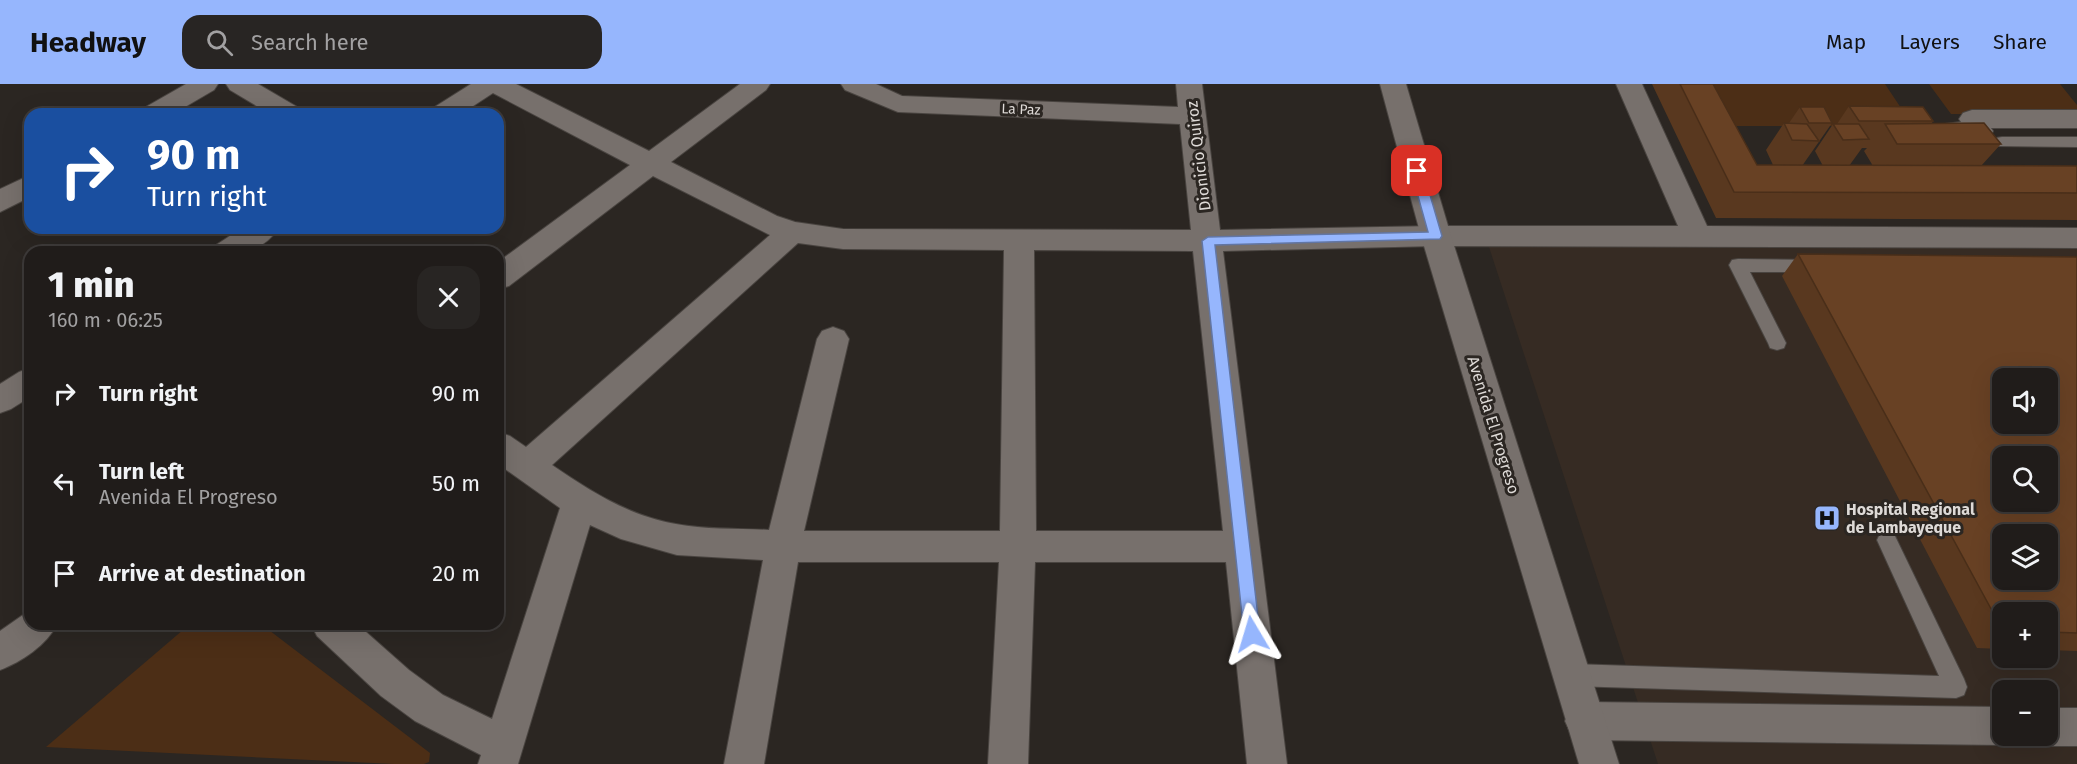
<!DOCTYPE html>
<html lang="en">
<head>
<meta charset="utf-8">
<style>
	body { margin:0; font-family:"Fira Sans",sans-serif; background:#282523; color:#f1f3f6; height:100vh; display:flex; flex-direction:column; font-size:22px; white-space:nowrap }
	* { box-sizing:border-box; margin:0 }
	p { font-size:20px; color:#a2a1a2 }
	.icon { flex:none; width:33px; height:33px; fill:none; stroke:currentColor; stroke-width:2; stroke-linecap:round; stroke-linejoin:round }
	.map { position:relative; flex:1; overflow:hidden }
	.side { position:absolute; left:24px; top:162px; width:480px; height:384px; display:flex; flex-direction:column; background:#201c1a; border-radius:18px; box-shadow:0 6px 24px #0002,0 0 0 2px #3d3a39 }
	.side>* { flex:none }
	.top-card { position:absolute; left:24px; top:24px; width:480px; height:126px; border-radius:18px; box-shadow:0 6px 24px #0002,0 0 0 2px #3d3a39; background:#1a4fa0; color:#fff; overflow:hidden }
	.tools { position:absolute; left:1992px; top:284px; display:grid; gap:12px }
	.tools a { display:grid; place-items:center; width:66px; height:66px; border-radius:12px; background:#201c1a; box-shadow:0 6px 24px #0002,0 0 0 2px #3d3a39; font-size:30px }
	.pin { position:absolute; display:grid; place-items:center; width:51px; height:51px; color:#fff; margin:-26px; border-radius:12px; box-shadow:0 3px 9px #0006 }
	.me { position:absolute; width:66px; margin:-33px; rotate:353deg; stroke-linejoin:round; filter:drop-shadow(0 0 4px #0008) }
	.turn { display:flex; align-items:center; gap:21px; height:126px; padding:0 24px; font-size:27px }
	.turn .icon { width:78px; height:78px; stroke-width:2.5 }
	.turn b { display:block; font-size:42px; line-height:51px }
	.round { display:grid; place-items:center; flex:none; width:63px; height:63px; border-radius:18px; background:#282523 }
	.overview { display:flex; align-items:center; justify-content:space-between; height:102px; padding:0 24px }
	h1 { font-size:36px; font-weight:800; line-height:45px }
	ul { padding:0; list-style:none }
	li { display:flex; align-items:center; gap:18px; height:90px; padding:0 24px }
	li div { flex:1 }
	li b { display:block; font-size:22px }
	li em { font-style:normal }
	header { display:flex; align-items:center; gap:36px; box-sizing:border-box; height:84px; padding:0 30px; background:#96b6fd; color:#111 }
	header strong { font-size:28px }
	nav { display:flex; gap:33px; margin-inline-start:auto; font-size:21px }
	.search { width:420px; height:54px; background:#282523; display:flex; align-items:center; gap:15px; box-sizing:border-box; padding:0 21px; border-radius:18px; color:#a2a1a2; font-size:22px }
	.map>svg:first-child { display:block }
	.built { fill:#362b23; fill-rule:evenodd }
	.green { fill:#4c2e16 }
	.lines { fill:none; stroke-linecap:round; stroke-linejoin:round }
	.lane-casing { stroke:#494440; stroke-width:2 }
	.street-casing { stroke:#494440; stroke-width:2 }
	.secondary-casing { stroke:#494440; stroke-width:2 }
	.lane { fill:#77706c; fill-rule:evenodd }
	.street { fill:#77706c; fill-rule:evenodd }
	.secondary { fill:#77706c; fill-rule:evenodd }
	.wall { fill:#59381f; fill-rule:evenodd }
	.building { fill:#684124; stroke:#492e19; stroke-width:1.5; fill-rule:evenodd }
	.route { fill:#96b6fd; stroke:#6276a4; stroke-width:1.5 }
	.labels { text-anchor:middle; stroke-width:6; stroke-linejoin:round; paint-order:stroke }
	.far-street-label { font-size:14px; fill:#dedad7; stroke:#2b2622 }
	.street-label { font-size:16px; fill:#dedad7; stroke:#2b2622 }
	.poi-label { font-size:16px; font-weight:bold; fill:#dedad7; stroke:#2b2622; text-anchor:start }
</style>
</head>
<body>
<header>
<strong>Headway</strong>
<div class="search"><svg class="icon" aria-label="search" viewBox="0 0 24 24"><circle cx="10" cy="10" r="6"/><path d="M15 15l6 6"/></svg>Search here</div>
<nav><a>Map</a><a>Layers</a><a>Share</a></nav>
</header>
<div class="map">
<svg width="2077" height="680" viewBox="0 0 2077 680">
	<rect width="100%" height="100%" fill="#2b2622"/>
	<path class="built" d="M1488,160L2077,163V680H1658ZM2002,294H2048V339H2002ZM2002,372H2048V417H2002ZM2002,450H2048V495H2002ZM2002,528H2048V573H2002ZM2002,606H2048V651H2002Z"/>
	<g class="green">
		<path d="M1699,0H1885L1913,42H1720Z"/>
		<path d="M1929,0H2060L2077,21V31L1951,30Z"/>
		<path d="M190,540H261L430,669L429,678L424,680H394L46,663Z"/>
	</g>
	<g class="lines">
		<defs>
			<g id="lane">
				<path d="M2002,53H2077V63L1996,62L1994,58L1996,54Z"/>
				<path d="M1738,175L1816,176L1822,177L1825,182L1822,187L1816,188H1750L1786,259L1784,264L1777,266L1770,264L1768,259L1729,181L1732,176Z"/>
				<path d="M1887,447L1894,450L1964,595L1967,603L1964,611L1956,614L1572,602L1564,598L1561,591L1564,584L1572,580L1939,592L1877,456L1880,450Z"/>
			</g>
			<g id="street">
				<path d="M186,0H218L214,6L173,30H140L144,24Z"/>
				<path d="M226,0H258L299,24L303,30H270L230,6Z"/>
				<path d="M471,0H516L649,67L740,0H770L766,6L671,78L777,132L795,138L843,145L1191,146L1180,40L898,28L845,6L841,0H876L902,12L1178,23L1176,0H1202L1220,146L1436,142H1678L1616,0H1642L1707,142L2077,144V164L1436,162L1223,167L1287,680H1247L1226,478H1035L1028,680H988L999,478H798L764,680H724L763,476L677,471L621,455L590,441L518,680H478L481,671L415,637L381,612L317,552L311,540H357L409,586L443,611L492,635L560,424L498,380V348L510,352L526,363L770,151L653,92L509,202L498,205V178L630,81L493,9L461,30H429L433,24ZM798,159L843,165L1004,166L1000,447H804L849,255L844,247L833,243L822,247L817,255L769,446C739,444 706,446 676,440C629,432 590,407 552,381ZM1034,166L1193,167L1223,447H1036Z"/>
				<path d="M1972,26H2077V44H1991L1993,47L1990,53C1973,58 1954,58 1937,53L1934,47L1937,41L1961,38L1959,35L1963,29Z"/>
				<path d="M30,91V113L0,128V105Z"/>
				<path d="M242,144H278C263,170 237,168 211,168L216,161Z"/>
				<path d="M30,284V313L11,325L0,329V300L19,288Z"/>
				<path d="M30,526V540H57C47,561 21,578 0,586V547Z"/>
				<path d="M1585,618L2002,623V651H2018L2016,655L2002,661L1585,656L1571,650L1565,637L1571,624Z"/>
				<path d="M2048,624H2077V662H2048L2034,656L2032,651H2048Z"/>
			</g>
			<path id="secondary" d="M1380,0H1406L1451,152L1619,680H1579L1421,152Z"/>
		</defs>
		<use href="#lane" class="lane-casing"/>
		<use href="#street" class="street-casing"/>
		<use href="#secondary" class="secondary-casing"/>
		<use href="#lane" class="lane"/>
		<use href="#street" class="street"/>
		<use href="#secondary" class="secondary"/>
	</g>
	<g class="wall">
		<path d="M1652,0H1713L1757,81H1773L1766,66L1784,39H1789L1800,23L1832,39L1802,82H1823L1815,67L1833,40H1837L1849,22L1933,37L1932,39L2001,60L1981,82H2077V136L1716,134ZM1862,64H1867L1864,67L1873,82H1849Z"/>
		<path d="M1798,170L2077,173V567L2048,566V528H2002V565L1977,564L1782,192Z"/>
	</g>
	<g class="building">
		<path d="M1680,0H1713L1757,81L2077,82V109L1734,108Z"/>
		<path d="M1849,22L1923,23L1933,37H1859Z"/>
		<path d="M1800,23H1824L1832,39H1809Z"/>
		<path d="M1784,39L1807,40L1819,57L1792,56Z"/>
		<path d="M1984,39L2001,60H1897L1885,40Z"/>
		<path d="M1833,40H1859L1869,55L1843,56Z"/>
		<path d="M1798,170L2077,173V549L2048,548V528H2002V545ZM2002,294H2048V339H2002ZM2002,372H2048V417H2002ZM2002,450H2048V495H2002Z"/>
	</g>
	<path class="route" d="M1417,83L1423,87L1442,152L1440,155L1215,161L1260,550L1258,555L1252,557L1247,555L1244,550L1202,157L1208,153L1428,148L1411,87Z"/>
	<defs>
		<symbol id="hospital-square" viewBox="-11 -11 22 22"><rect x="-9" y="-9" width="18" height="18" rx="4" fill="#96b6fd" stroke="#2b2622"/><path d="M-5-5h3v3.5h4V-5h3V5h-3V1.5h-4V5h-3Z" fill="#111"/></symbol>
	</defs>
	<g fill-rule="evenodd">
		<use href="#hospital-square" x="1812" y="419" width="30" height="30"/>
	</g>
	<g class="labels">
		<g class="far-street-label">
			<text transform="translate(1021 25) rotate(2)" y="5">La Paz</text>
		</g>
		<g class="street-label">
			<text transform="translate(1198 72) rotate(-97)" y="6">Dionicio Quiroz</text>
			<text transform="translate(1494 341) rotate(73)" y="6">Avenida El Progreso</text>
		</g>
		<g class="poi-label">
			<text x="1846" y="431">Hospital Regional<tspan x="1846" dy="18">de Lambayeque</tspan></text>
		</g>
	</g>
</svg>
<div class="tools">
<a><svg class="icon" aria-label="sound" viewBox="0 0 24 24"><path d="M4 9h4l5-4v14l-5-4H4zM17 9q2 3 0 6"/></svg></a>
<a><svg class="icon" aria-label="search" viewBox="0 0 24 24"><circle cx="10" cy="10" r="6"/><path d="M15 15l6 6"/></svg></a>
<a><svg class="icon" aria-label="layers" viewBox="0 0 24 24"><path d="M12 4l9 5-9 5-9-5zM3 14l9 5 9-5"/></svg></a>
<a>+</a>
<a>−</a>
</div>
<div class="pin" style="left:1417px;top:87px;background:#d93025"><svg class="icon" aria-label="arrive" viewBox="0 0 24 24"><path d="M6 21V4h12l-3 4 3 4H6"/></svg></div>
<svg class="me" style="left:1252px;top:550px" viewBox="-20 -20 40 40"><path d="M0-17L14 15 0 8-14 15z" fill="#96b6fd" stroke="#fff" stroke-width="4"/></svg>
<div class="top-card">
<div class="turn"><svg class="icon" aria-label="right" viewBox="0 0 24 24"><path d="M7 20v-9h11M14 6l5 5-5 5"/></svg><div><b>90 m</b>Turn right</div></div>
</div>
<section class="side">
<div class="overview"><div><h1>1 min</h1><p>160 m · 06:25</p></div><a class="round"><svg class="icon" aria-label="close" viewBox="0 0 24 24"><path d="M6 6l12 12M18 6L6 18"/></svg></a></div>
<ul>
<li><svg class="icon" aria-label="right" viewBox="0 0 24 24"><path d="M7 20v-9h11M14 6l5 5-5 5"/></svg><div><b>Turn right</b></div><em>90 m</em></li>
<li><svg class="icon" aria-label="left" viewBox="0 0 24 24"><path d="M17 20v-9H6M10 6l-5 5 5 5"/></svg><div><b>Turn left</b><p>Avenida El Progreso</p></div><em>50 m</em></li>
<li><svg class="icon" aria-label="arrive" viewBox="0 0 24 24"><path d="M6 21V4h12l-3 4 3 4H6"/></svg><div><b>Arrive at destination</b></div><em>20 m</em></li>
</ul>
</section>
</div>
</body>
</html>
